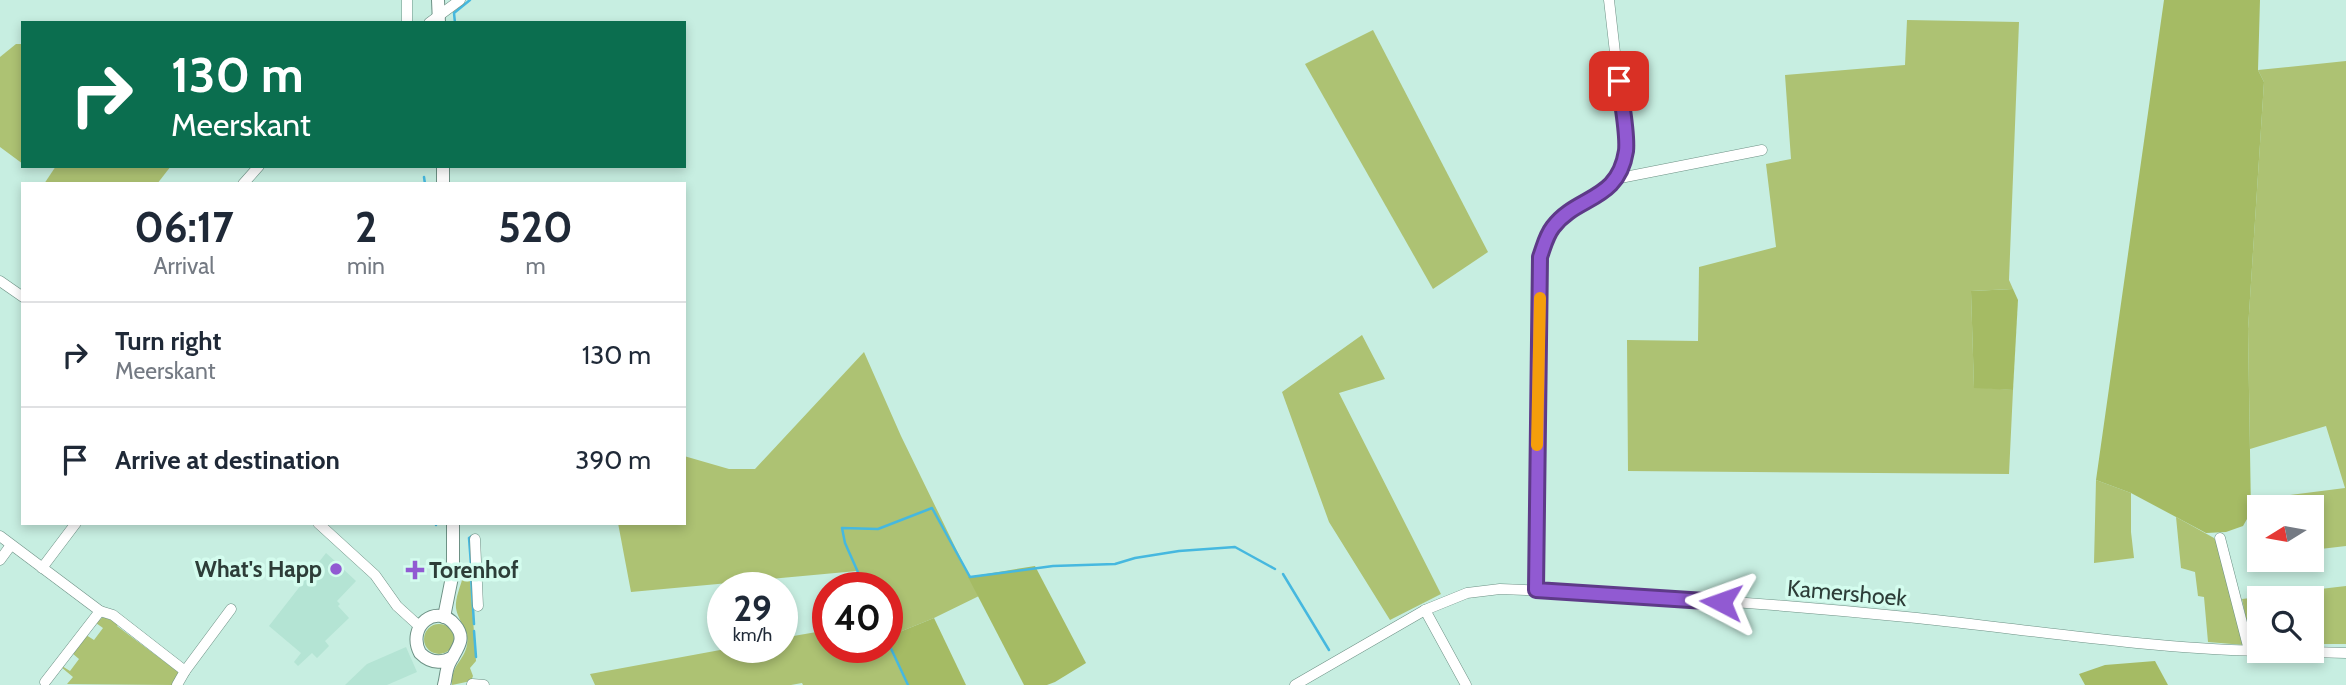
<!DOCTYPE html>
<html lang="en">
<head>
<meta charset="utf-8">
<style>
	body { margin:0; font-family:Cabin,sans-serif; background:#f2f2f3; color:#1f2937; height:100vh; display:flex; flex-direction:column; font-size:26px; white-space:nowrap }
	* { box-sizing:border-box; margin:0 }
	p { font-size:23px; color:#747a83 }
	.icon { flex:none; width:38px; height:38px; fill:none; stroke:currentColor; stroke-width:2; stroke-linecap:round; stroke-linejoin:round }
	.map { position:relative; flex:1; overflow:hidden }
	.details { position:absolute; left:21px; top:182px; width:665px; height:343px; display:flex; flex-direction:column; background:#fff; border-radius:0px; box-shadow:0 4px 10px #0003 }
	.details>* { flex:none }
	.top-card { position:absolute; left:21px; top:21px; width:665px; height:147px; border-radius:0px; box-shadow:0 4px 10px #0003; background:#0b6e4f; color:#fff; overflow:hidden }
	.needle { width:46px; rotate:259deg }
	.fabs { position:absolute; left:2247px; top:495px; display:grid; gap:14px }
	.fabs a { display:grid; place-items:center; width:77px; height:77px; border-radius:0px; background:#fff; box-shadow:0 4px 10px #0003; font-size:35px }
	.speed { position:absolute; left:707px; top:572px; display:flex; gap:14px; font-size:35px; font-weight:700; text-align:center }
	.speed>* { display:grid; place-content:center; width:91px; height:91px; border-radius:50%; background:#fff; box-shadow:0 4px 10px #0003; line-height:1 }
	.speed small { font-size:18px; font-weight:400 }
	.speed .limit { border:10px solid #d22; background:#fff; color:#111 }
	.pin { position:absolute; display:grid; place-items:center; width:60px; height:60px; color:#fff; margin:-30px; border-radius:14px; box-shadow:0 4px 10px #0006 }
	.me { position:absolute; width:77px; margin:-38px; rotate:274deg; stroke-linejoin:round; filter:drop-shadow(0 0 5px #0008) }
	.turn { display:flex; align-items:center; gap:24px; height:147px; padding:0 35px; font-size:32px }
	.turn .icon { width:91px; height:91px; stroke-width:2.5 }
	.turn b { display:block; font-size:49px; line-height:60px }
	.eta { display:flex; justify-content:space-evenly; align-items:center; height:119px; text-align:center }
	.eta b { font-size:42px; font-weight:800; line-height:49px }
	ul { padding:0; list-style:none }
	li { display:flex; align-items:center; gap:21px; height:105px; padding:0 35px; border-top:2px solid #e0e1e3 }
	li div { flex:1 }
	li b { display:block; font-size:26px }
	li em { font-style:normal }
	.map>svg:first-child { display:block }
	.built { fill:#b4e4d4 }
	.green { fill:#adc273 }
	.forest { fill:#a5bb64 }
	.lines { fill:none; stroke-linecap:round; stroke-linejoin:round }
	.stream { stroke:#46b8df; stroke-width:2.5 }
	.minor-casing { stroke:#6d9185; stroke-width:11 }
	.major-casing { stroke:#6d9185; stroke-width:14 }
	.minor { stroke:#fff; stroke-width:10 }
	.major { stroke:#fff; stroke-width:12 }
	.route-casing { stroke:#5e3a88; stroke-width:18 }
	.route { stroke:#915ad2; stroke-width:12 }
	.slow { stroke:#f59e0b; stroke-width:12 }
	.poi-dot { fill:#915ad2; stroke:#d4fcee; stroke-width:2.5 }
	.labels { text-anchor:middle; stroke-width:7; stroke-linejoin:round; paint-order:stroke }
	.poi-label { font-size:23px; font-weight:bold; fill:#2d3d38; stroke:#d4fcee; text-anchor:end }
	.street-label { font-size:23px; fill:#2d3d38; stroke:#d4fcee }
</style>
</head>
<body>
<div class="map">
<svg width="2346" height="685" viewBox="0 0 2346 685">
	<rect width="100%" height="100%" fill="#c7eee1"/>
	<g class="built">
		<path d="M326,553L336,562L329,570L335,576L342,568L356,581L337,601L340,604L338,606L349,618L325,641L329,646L317,658L312,653L298,666L294,662L301,653L269,626Z"/>
		<path d="M406,647L417,672L387,685H345L367,664Z"/>
	</g>
	<g class="green">
		<path d="M1907,20L2019,22L2009,280L2013,289L1971,291L1974,387L2013,390L2009,474L1628,471L1627,340L1698,341L1699,267L1776,247L1766,164L1791,159L1785,75L1905,65Z"/>
		<path d="M1373,30L1488,252L1433,289L1305,64Z"/>
		<path d="M16,44H23V164L0,147V57Z"/>
		<path d="M2346,61V546L2312,550V508H2259V531L2253,532L2251,500L2345,488L2326,426L2250,449L2248,329L2264,82L2258,70Z"/>
		<path d="M56,166H171L157,184H44Z"/>
		<path d="M1362,335L1385,379L1339,393L1441,594L1390,620L1329,522L1282,392Z"/>
		<path d="M864,352L901,436L979,596L934,618L887,637V588H865L857,571L631,592L618,523H684V456L729,469H755Z"/>
		<path d="M2096,480L2131,493V532L2134,558L2094,563Z"/>
		<path d="M2176,517L2214,538L2218,544L2244,645L2208,642L2204,597L2198,596L2195,572L2181,568Z"/>
		<path d="M463,576H470L476,661L470,668L473,676L471,681L452,685C451,665 464,661 467,645C470,630 458,622 456,608C455,597 461,586 463,576Z"/>
		<path d="M2346,586V644H2312V598H2286V593Z"/>
		<path d="M2267,596L2268,598H2259V643H2251L2242,599Z"/>
		<path d="M103,617L119,623L117,626L173,668L175,666L180,671L173,685L67,684L73,677L61,667L62,666L70,671L79,659L72,653L86,635L94,640L103,628L96,623Z"/>
		<circle cx="439" cy="639" r="15"/>
		<path d="M828,630V648H887V642L907,685H803L802,683L791,685H595L590,674L731,648H782V638Z"/>
	</g>
	<g class="forest">
		<path d="M2164,0H2260L2258,70L2264,82L2248,329L2251,512L2243,526L2226,532L2206,533L2131,493L2096,480Z"/>
		<path d="M2013,289L2018,300L2013,390L1974,388L1971,291Z"/>
		<path d="M1035,566L1086,663L1055,682L1047,685H1024L968,577Z"/>
		<path d="M934,618L966,685H907L887,642V637Z"/>
		<path d="M2155,661L2168,685H2085L2079,674L2105,665Z"/>
	</g>
	<g class="lines">
		<g class="stream">
			<path d="M455,23L454,13L470,0"/>
			<path d="M424,177L425,184"/>
			<path d="M436,523V525"/>
			<path d="M471,565L469,538L472,536"/>
			<path d="M1283,574L1329,650"/>
			<path d="M471,576L474,624"/>
			<path d="M865,588L845,543L842,528L878,529L932,508L970,577L1053,566L1115,564L1135,558L1179,551L1235,547L1275,569"/>
			<path d="M474,631L476,657"/>
			<path d="M887,640L908,685"/>
		</g>
		<defs>
			<g id="minor">
				<path d="M407,0V23"/>
				<path d="M429,23L460,0"/>
				<path d="M1615,179L1762,150"/>
				<path d="M243,184L259,166"/>
				<path d="M0,281L23,297"/>
				<path d="M318,523L375,575L397,606L419,626"/>
				<path d="M0,536L100,611L113,615L185,671L231,609"/>
				<path d="M2220,538L2249,650"/>
				<path d="M475,539L478,606"/>
				<path d="M0,560L11,545"/>
				<path d="M42,568L76,523"/>
				<path d="M453,572L476,570"/>
				<path d="M1536,590L1540,257C1544,246 1546,235 1553,226C1581,190 1612,209 1626,149L1609,0"/>
				<path d="M1425,610L1466,685"/>
				<path d="M2277,651L2346,653"/>
				<path d="M45,682L100,611"/>
				<path d="M472,684L484,685"/>
				<path d="M177,685L185,671"/>
				<path d="M1295,685L1425,610L1467,593L1500,589C1638,594 1778,604 1917,618C2031,630 2145,648 2259,651"/>
			</g>
			<g id="major">
				<path d="M438,0L439,23"/>
				<path d="M443,166V184"/>
				<path d="M444,617L453,572V523"/>
				<path d="M444,685C446,678 446,670 449,664C455,650 468,640 455,625C437,602 406,626 420,653C430,663 441,664 453,657"/>
			</g>
		</defs>
		<use href="#minor" class="minor-casing"/>
		<use href="#major" class="major-casing"/>
		<use href="#minor" class="minor"/>
		<use href="#major" class="major"/>
	</g>
	<g class="lines">
		<defs>
			<path id="route" d="M1619,81C1621,101 1628,132 1626,151C1618,202 1577,195 1553,227C1546,236 1544,246 1540,257L1536,590L1721,602"/>
		</defs>
		<use href="#route" class="route-casing"/>
		<use href="#route" class="route"/>
		<path class="slow" d="M1537,445L1540,298"/>
	</g>
	<g class="poi-dot">
		<circle cx="336" cy="569" r="7"/>
		<path d="M411.5 559.5h7v7h7v7h-7v7h-7v-7h-7v-7h7z"/>
	</g>
	<g class="labels">
		<g class="poi-label">
			<text x="322" y="577">What's Happ</text>
			<text x="429" y="578" text-anchor="start">Torenhof</text>
		</g>
		<g class="street-label">
			<text transform="translate(1847 593) rotate(5)" y="8">Kamershoek</text>
		</g>
	</g>
</svg>
<div class="fabs">
<a><svg class="needle" viewBox="-14 -14 28 28"><path d="M0-13l5 13h-10z" fill="#e53935"/><path d="M0 13l5-13h-10z" fill="#747a83"/></svg></a>
<a><svg class="icon" aria-label="search" viewBox="0 0 24 24"><circle cx="10" cy="10" r="6"/><path d="M15 15l6 6"/></svg></a>
</div>
<div class="speed"><div>29<small>km/h</small></div><div class="limit">40</div></div>
<div class="pin" style="left:1619px;top:81px;background:#d93025"><svg class="icon" aria-label="arrive" viewBox="0 0 24 24"><path d="M6 21V4h12l-3 4 3 4H6"/></svg></div>
<svg class="me" style="left:1721px;top:602px" viewBox="-20 -20 40 40"><path d="M0-17L14 15 0 8-14 15z" fill="#915ad2" stroke="#fff" stroke-width="4"/></svg>
<div class="top-card">
<div class="turn"><svg class="icon" aria-label="right" viewBox="0 0 24 24"><path d="M7 20v-9h11M14 6l5 5-5 5"/></svg><div><b>130 m</b>Meerskant</div></div>
</div>
<section class="details">
<div class="eta">
<div><b>06:17</b><p>Arrival</p></div>
<div><b>2</b><p>min</p></div>
<div><b>520</b><p>m</p></div>
</div>
<ul>
<li><svg class="icon" aria-label="right" viewBox="0 0 24 24"><path d="M7 20v-9h11M14 6l5 5-5 5"/></svg><div><b>Turn right</b><p>Meerskant</p></div><em>130 m</em></li>
<li><svg class="icon" aria-label="arrive" viewBox="0 0 24 24"><path d="M6 21V4h12l-3 4 3 4H6"/></svg><div><b>Arrive at destination</b></div><em>390 m</em></li>
</ul>
</section>
</div>
</body>
</html>
